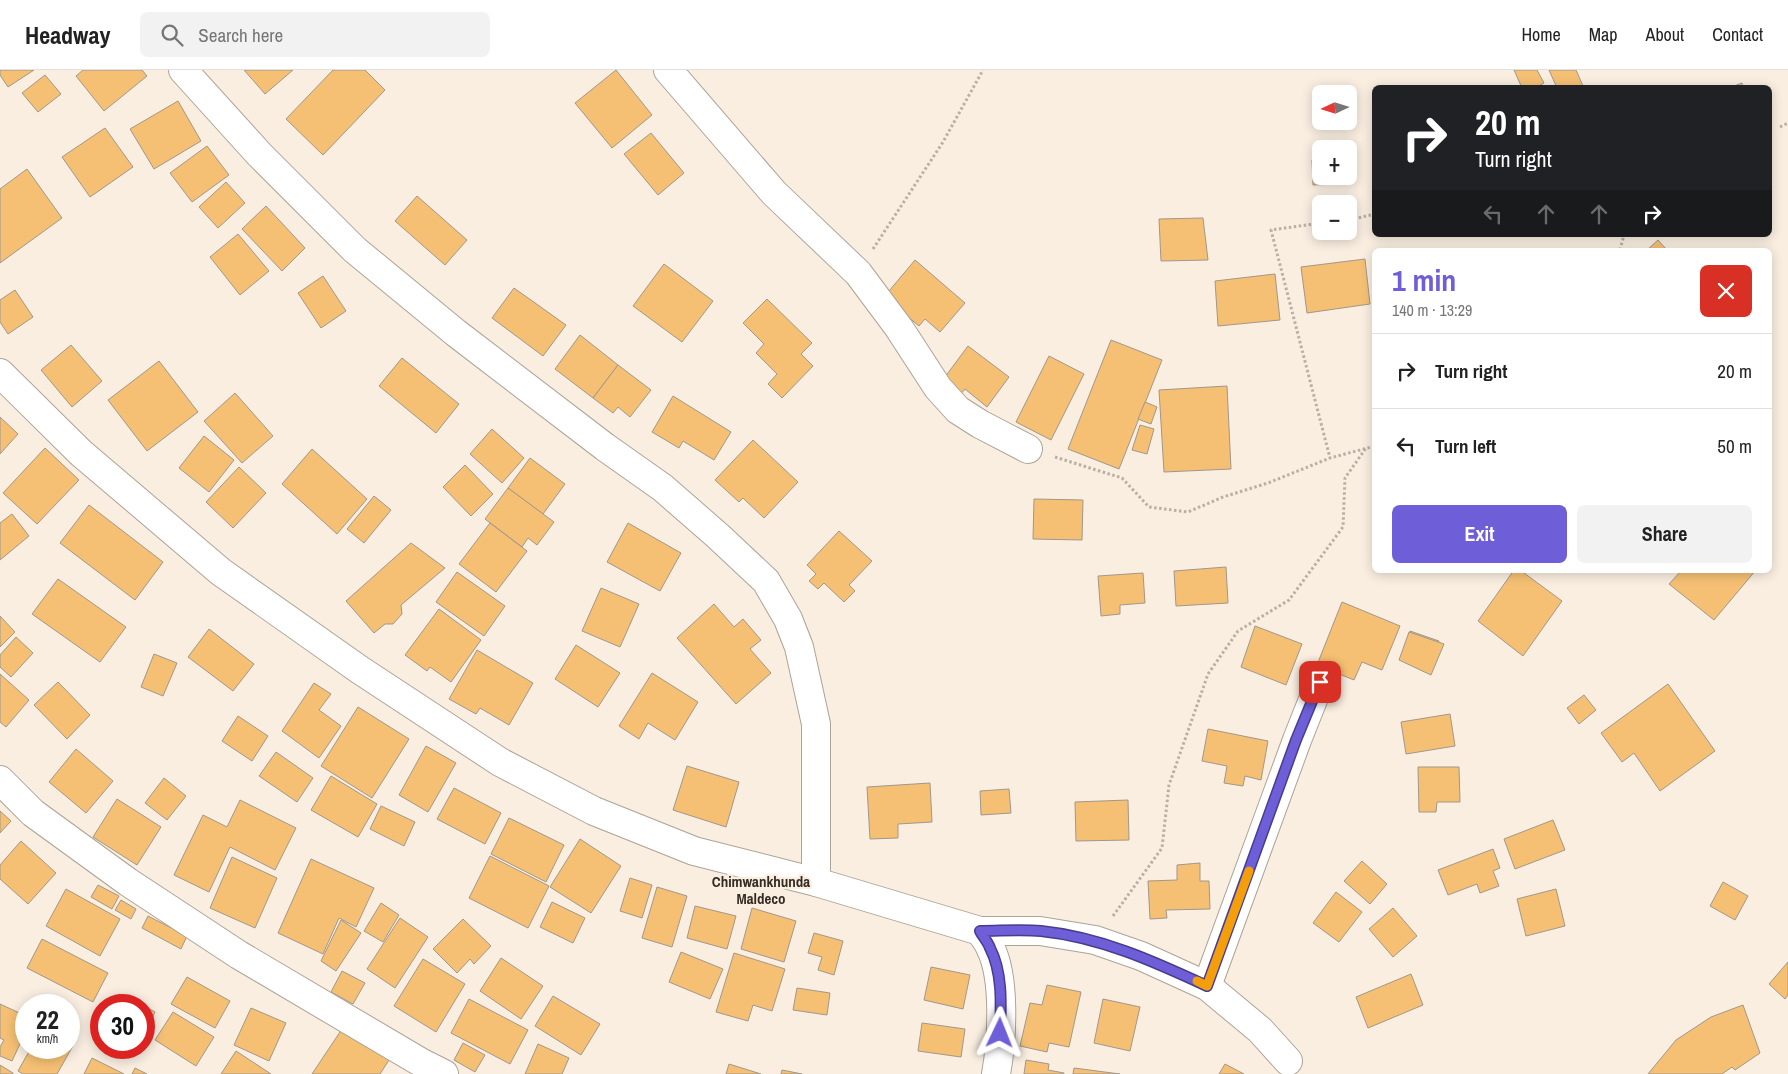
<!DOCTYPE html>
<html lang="en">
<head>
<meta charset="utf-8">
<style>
	body { margin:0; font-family:"Archivo Narrow",sans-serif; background:#f2f2f2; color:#222; height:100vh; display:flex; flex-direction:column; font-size:19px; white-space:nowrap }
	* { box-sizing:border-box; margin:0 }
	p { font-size:16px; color:#767676 }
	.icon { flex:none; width:28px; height:28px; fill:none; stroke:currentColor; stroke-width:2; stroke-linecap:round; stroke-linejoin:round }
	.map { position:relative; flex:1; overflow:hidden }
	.drawer { position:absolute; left:1372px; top:178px; width:400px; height:325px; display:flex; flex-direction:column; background:#fff; border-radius:8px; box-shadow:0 2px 12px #0003 }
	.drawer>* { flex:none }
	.top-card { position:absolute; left:1372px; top:15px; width:400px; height:152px; border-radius:8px; box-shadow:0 2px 12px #0003; background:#202124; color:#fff; overflow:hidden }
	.needle { width:32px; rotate:266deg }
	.buttons { position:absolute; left:1312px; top:15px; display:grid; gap:10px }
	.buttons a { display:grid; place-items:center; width:45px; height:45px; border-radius:8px; background:#fff; box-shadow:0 2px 12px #0003; font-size:25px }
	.speed { position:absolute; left:15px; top:924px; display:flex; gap:10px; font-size:25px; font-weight:700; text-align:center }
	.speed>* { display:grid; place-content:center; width:65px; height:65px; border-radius:50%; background:#fff; box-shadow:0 2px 12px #0003; line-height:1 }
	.speed small { font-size:12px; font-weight:400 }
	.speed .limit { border:8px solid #d22; background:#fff; color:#111 }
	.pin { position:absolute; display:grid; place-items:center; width:42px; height:42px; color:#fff; margin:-21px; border-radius:10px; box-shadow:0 2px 8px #0006 }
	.me { position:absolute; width:55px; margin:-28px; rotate:2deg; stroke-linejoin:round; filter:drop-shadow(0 0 4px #0008) }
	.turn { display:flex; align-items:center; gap:18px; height:105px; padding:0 20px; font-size:22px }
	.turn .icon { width:65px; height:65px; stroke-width:2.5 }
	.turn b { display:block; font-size:35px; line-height:42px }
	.lanes { display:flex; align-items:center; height:48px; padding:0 20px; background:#0003; justify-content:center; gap:25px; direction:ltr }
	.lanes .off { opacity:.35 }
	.round { display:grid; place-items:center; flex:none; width:52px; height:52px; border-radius:8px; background:#f2f2f2 }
	.summary { display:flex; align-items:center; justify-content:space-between; height:85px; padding:0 20px }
	h1 { font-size:30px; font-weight:700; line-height:38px; color:#6e5ed8 }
	.cta { display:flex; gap:10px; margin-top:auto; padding:10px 20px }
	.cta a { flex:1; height:58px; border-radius:8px; background:#6e5ed8; color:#fff; font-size:20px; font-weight:700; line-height:58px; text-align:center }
	.cta a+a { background:#f2f2f2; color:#222 }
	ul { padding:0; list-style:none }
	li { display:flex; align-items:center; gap:15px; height:75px; padding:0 20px; border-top:1px solid #e0e0e0 }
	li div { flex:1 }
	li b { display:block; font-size:19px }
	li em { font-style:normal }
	header { display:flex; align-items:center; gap:30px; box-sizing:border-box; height:70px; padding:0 25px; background:#fff; border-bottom:1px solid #e0e0e0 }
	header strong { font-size:24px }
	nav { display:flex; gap:28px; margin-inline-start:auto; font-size:18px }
	.search { width:350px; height:45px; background:#f2f2f2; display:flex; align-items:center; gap:12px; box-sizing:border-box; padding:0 18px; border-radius:8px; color:#767676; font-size:19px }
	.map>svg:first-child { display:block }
	.building { fill:#f5c074; stroke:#a1978b }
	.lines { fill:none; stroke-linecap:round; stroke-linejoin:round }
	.minor-casing { stroke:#ada396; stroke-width:30 }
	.path { stroke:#b9b0a5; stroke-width:3; stroke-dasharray:2.5 2.5; stroke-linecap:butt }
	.minor { stroke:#fff; stroke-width:28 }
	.route-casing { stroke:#483d8c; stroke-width:12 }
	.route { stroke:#6e5ed8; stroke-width:9 }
	.slow { stroke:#f59e0b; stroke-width:9 }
	.labels { text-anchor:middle; stroke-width:4.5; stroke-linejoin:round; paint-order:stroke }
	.quarter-label { font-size:15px; font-weight:bold; fill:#342c22; stroke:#f9eee0 }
</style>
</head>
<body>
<header>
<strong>Headway</strong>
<div class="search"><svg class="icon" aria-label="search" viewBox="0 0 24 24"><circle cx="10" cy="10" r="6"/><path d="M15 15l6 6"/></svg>Search here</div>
<nav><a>Home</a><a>Map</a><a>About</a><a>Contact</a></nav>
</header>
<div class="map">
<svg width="1788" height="1004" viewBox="0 0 1788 1004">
	<rect width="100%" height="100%" fill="#f9eee0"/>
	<g class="building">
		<path d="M0,0H34L8,17L0,5Z"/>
		<path d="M83,0H142L147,6L104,41L76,6Z"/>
		<path d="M244,0H293L265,24Z"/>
		<path d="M333,0H365L385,20L323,85L286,49Z"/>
		<path d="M616,0L652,45L612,78L575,33Z"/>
		<path d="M1514,0H1537L1544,13L1535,18H1522Z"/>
		<path d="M1549,0H1576L1583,16L1579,18H1557Z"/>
		<path d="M45,5L61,24L38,42L22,23Z"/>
		<path d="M1742,13L1743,18H1729Z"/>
		<path d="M178,31L201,71L154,99L130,59Z"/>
		<path d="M105,58L133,97L90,127L62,87Z"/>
		<path d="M651,63L684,103L658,125L624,84Z"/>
		<path d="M207,76L229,105L192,132L170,103Z"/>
		<path d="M1321,89V106H1336V114L1313,115L1312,90Z"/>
		<path d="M27,99L62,148L0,193V119Z"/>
		<path d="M226,112L245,133L218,158L199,137Z"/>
		<path d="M417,126L467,170L445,195L395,151Z"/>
		<path d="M266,136L305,178L282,201L242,159Z"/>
		<path d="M1203,148L1208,190L1161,191L1159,149Z"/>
		<path d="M238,164L269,201L240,225L210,187Z"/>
		<path d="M1658,170L1667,180H1647Z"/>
		<path d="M1365,189L1370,234L1307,243L1301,197Z"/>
		<path d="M915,190L965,233L940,262L925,249L919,256L884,227Z"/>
		<path d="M664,194L713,231L682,272L633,236Z"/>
		<path d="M1275,204L1280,250L1218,256L1215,211Z"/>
		<path d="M323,206L346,241L321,258L298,223Z"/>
		<path d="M514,218L566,255L543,286L492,248Z"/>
		<path d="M15,220L33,247L8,264L0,252V230Z"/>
		<path d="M767,229L812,273L801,284L813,296L782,328L768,314L777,304L756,283L764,274L743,253Z"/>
		<path d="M580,265L618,295L593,328L555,299Z"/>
		<path d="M1111,270L1162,290L1119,399L1068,379Z"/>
		<path d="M71,275L102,311L72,337L41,300Z"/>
		<path d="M968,276L1009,307L987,337L965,319L960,325L942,311Z"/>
		<path d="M1049,286L1084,304L1051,370L1016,352Z"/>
		<path d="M402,288L459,334L436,363L379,316Z"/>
		<path d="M159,291L198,342L147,381L108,330Z"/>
		<path d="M618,295L651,320L630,347L618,337L613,343L593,328Z"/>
		<path d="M1227,316L1231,399L1164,402L1159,320Z"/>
		<path d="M235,323L273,366L242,393L204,351Z"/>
		<path d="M673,326L731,362L714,390L683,371L679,378L652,362Z"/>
		<path d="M1145,332L1157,337L1151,354L1138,349Z"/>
		<path d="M0,347L18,364L0,384Z"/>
		<path d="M1140,355L1154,359L1147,384L1132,380Z"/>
		<path d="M492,359L524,388L502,413L470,384Z"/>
		<path d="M204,366L234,390L209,422L179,398Z"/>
		<path d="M753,370L798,412L764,448L743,428L739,432L715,410Z"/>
		<path d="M45,378L79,410L37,454L3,423Z"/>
		<path d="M312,379L367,429L337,464L282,414Z"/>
		<path d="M530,388L565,414L543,444L508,418Z"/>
		<path d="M465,395L493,424L471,446L443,417Z"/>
		<path d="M239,397L266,423L233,458L206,432Z"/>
		<path d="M508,418L554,452L537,475L528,468L522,477L485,449Z"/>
		<path d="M374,426L391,440L364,473L347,459Z"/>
		<path d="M1034,429L1083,430L1082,470L1033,469Z"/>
		<path d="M89,435L163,492L135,530L60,473Z"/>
		<path d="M12,444L29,466L0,490V453Z"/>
		<path d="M490,453L527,481L496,522L459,494Z"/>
		<path d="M628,453L681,483L660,521L607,492Z"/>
		<path d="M839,461L872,491L849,515L855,521L844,532L824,513L818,519L809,511L816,504L807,495Z"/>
		<path d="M411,473L445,498L401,535L402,544L393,554H385L374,563L346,531Z"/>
		<path d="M1226,497L1228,533L1176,536L1174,501Z"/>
		<path d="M1514,500H1520L1562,531L1523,586L1478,551Z"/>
		<path d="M1682,500H1756L1714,550L1669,514Z"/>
		<path d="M457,502L505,536L484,566L436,532Z"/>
		<path d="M1143,503L1145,533L1120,535V544L1101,546L1098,506Z"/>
		<path d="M58,509L126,557L100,592L32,544Z"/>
		<path d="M601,518L639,534L620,577L582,561Z"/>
		<path d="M1342,532L1400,556L1382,600L1362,592L1354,610L1317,595Z"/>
		<path d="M714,534L734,557L743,549L761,570L750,579L771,603L736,634L677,568Z"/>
		<path d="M439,539L481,570L451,612L430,597L427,601L405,585Z"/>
		<path d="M0,546L15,562L0,577Z"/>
		<path d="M1255,556L1302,574L1286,615L1241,597Z"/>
		<path d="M209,559L254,594L233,621L188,587Z"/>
		<path d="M1410,561L1439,571L1429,598L1401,587Z"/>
		<path d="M1409,562L1444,574L1431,605L1399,590Z"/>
		<path d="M16,567L33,583L11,607L0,597V585Z"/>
		<path d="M576,575L620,603L598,637L555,609Z"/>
		<path d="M477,580L533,613L509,655L480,638L476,644L449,629Z"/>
		<path d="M154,584L177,593L163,626L141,617Z"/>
		<path d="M652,603L698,632L675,670L648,653L639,669L619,656Z"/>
		<path d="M0,604L29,630L6,657L0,652Z"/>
		<path d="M58,612L90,645L67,669L34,635Z"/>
		<path d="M314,613L331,624L319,640L341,656L319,688L282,661Z"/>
		<path d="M1668,614L1715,681L1660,721L1634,683L1622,692L1601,663Z"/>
		<path d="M1584,625L1596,640L1579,654L1567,638Z"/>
		<path d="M358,637L409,669L372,728L321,696Z"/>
		<path d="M1450,644L1455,676L1406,684L1401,652Z"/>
		<path d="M238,646L268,666L252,691L222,671Z"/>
		<path d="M1208,659L1268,671L1261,710L1245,706L1243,716L1224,713L1227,696L1202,691Z"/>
		<path d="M426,676L456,693L428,742L399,725Z"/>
		<path d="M76,679L113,711L86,743L49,712Z"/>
		<path d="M276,682L313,708L297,732L259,706Z"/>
		<path d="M687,696L739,712L726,757L673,740Z"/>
		<path d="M1418,697H1459L1460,732H1437L1436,742H1419Z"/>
		<path d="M331,706L377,734L358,767L311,740Z"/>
		<path d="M164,708L186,726L167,750L145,733Z"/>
		<path d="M930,713L932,752L898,754V768L870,769L867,717Z"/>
		<path d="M454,718L501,743L485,774L437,749Z"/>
		<path d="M1009,719L1011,743L981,745L980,721Z"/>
		<path d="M117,729L161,757L137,795L93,767Z"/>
		<path d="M240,730L296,758L275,800L230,777L209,822L174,805L203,745L227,757Z"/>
		<path d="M1128,730L1129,770L1076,771L1075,732Z"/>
		<path d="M381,736L415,752L404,776L370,759Z"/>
		<path d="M0,741L11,751L0,763Z"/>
		<path d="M509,748L564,775L546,812L491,784Z"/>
		<path d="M1553,750L1565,780L1515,799L1504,769Z"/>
		<path d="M580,769L621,796L591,843L550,817Z"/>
		<path d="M21,771L56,803L28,834L0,809V795Z"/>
		<path d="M1493,779L1500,798L1493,801L1499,816L1480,823L1477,814L1448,825L1438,800Z"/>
		<path d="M490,786L549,816L528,858L469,828Z"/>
		<path d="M232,787L277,808L255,858L210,838Z"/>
		<path d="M311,789L374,818L356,857L339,848L323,884L278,863Z"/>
		<path d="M1362,791L1387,814L1370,834L1344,811Z"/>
		<path d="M1200,793V811H1209L1210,839L1166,840L1167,848L1150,849L1148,811L1177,810V795Z"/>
		<path d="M630,808L652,815L642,848L620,841Z"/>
		<path d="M1723,812L1748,826L1735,850L1710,836Z"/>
		<path d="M98,815L119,826L112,839L91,827Z"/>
		<path d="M657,817L687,826L672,877L642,868Z"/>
		<path d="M66,819L120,849L100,886L46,856Z"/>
		<path d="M1556,819L1565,856L1526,866L1517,829Z"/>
		<path d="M1336,822L1362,842L1339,872L1313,853Z"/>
		<path d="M121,830L136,839L131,849L115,840Z"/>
		<path d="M552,832L585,848L573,873L540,857Z"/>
		<path d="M381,833L399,845L383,872L364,861Z"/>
		<path d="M695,836L736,846L727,879L687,868Z"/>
		<path d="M752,838L796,851L784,892L741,879Z"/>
		<path d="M1393,838L1417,866L1393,887L1369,859Z"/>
		<path d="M148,846L187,866L181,879L142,858Z"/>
		<path d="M400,848L428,867L395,918L367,899Z"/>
		<path d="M463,849L491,876L474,894L470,889L457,903L433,879Z"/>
		<path d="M341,850L361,863L336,901L321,891Z"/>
		<path d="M814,863L843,871L834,905L818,900L822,887L808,883Z"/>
		<path d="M42,869L108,903L93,932L27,898Z"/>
		<path d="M681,882L723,899L710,929L669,912Z"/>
		<path d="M734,883L785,899L772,941L753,935L748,951L716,942Z"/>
		<path d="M501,888L543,916L521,949L480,921Z"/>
		<path d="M423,889L465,914L436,962L394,936Z"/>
		<path d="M1788,892V925L1785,929L1769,914Z"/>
		<path d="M931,897L970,905L963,939L924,930Z"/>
		<path d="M342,901L365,913L353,934L331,922Z"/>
		<path d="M1411,904L1423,935L1368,958L1356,927Z"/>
		<path d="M187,907L230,931L215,958L171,934Z"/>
		<path d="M1047,915L1081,922L1069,977L1049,973L1047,982L1020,976L1030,933L1042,935Z"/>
		<path d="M797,918L830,923L827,945L793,940Z"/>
		<path d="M119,924L142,935H114Z"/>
		<path d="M553,926L600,954L581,985L535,956Z"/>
		<path d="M469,929L528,960L510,994L451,963Z"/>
		<path d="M1103,929L1140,937L1130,981L1094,973Z"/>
		<path d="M0,934L26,946V961L12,991L0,986V977L4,970L0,968Z"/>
		<path d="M1743,935L1760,983L1735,1000L1732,997L1722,1004H1648L1676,970L1711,947Z"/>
		<path d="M144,936L155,942L144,966Z"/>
		<path d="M251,938L286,953L269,991L234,975Z"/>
		<path d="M173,942L214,967L196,996L155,970Z"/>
		<path d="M922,953L965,959L961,987L918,981Z"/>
		<path d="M342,959L389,990L380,1004H312Z"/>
		<path d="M69,971L74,974L57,1004H23L18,1001L31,978H69Z"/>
		<path d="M463,973L485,985L475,1002L454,990Z"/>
		<path d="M538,974L569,988L562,1004H525Z"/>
		<path d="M236,981L271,1004H221Z"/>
		<path d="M92,988L124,1004H84Z"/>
		<path d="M1026,990L1049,994L1048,1000L1064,1003V1004H1024Z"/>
		<path d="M729,994L761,1004H726Z"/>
		<path d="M1225,994L1244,1004H1219Z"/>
		<path d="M0,995L13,1003V1004H0Z"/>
		<path d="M135,998L147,1004H132Z"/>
		<path d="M1074,998L1120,1004H1073Z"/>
		<path d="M782,1000L802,1004H781Z"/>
	</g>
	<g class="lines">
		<defs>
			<g id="minor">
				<path d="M183,0L259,84L355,180L456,263L605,377L663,418L718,466L766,511L788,549L799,577L816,654V812"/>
				<path d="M668,0L774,123L858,203L899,258L938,318L958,340L980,354L1028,379"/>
				<path d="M0,303L81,383L221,502L360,600L500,692L594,741L694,781L816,812L980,861H1040L1095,870L1141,886L1207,916L1260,960L1288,991"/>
				<path d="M0,710L33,743L128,812L239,885L422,993L444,1004"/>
				<path d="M980,861C983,866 988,872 990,877C1006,908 1002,971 996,1004"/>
				<path d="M1207,916L1297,670L1320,612"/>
			</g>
		</defs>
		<use href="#minor" class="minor-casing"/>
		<g class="path">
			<path d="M1780,57L1788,53"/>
			<path d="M1349,150L1375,144"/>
			<path d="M1321,153L1271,160L1330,388"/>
			<path d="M873,179L943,72L983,0"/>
			<path d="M1620,180L1624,165"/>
			<path d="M1055,387L1122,408L1149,437L1188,442L1223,427L1268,413L1330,388L1375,376"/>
			<path d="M1113,846L1162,778L1169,715L1208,604L1238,561L1289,530L1343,457L1345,408L1366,378"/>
		</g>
		<use href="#minor" class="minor"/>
	</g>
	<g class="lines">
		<defs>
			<path id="route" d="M1000,963C1001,936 1003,903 990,878C988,872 983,867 980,861C1000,861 1021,859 1041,861C1100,867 1153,891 1207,916L1296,670L1320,612"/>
		</defs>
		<use href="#route" class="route-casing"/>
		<use href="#route" class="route"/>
		<path class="slow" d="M1197,911L1207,916L1249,801"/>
	</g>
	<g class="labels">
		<g class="quarter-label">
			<text x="761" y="817">Chimwankhunda<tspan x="761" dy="17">Maldeco</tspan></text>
		</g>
	</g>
</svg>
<div class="buttons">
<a><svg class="needle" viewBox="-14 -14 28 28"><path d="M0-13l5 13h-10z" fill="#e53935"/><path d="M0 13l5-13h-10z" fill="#767676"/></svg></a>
<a>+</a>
<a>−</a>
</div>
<div class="speed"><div>22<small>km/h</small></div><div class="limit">30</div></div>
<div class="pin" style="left:1320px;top:612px;background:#d93025"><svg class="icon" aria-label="arrive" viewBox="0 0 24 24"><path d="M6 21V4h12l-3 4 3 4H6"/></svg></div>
<svg class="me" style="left:1000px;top:963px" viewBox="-20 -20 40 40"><path d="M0-17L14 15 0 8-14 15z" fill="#6e5ed8" stroke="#fff" stroke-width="4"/></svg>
<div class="top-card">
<div class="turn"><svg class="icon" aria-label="right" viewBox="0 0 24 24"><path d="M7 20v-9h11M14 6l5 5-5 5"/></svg><div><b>20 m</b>Turn right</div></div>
<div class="lanes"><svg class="icon off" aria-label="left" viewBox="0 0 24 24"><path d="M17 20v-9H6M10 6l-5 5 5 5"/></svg><svg class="icon off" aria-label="ahead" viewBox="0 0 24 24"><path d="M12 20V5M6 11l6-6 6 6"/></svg><svg class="icon off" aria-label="ahead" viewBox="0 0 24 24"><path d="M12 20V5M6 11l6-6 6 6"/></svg><svg class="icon" aria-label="right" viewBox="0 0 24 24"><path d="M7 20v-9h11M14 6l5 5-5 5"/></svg></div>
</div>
<section class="drawer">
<div class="summary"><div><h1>1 min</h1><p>140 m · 13:29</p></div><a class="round" style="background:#d93025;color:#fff"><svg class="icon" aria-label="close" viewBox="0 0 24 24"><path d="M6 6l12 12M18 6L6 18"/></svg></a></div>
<ul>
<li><svg class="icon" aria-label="right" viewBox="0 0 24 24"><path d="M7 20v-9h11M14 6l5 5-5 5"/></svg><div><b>Turn right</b></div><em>20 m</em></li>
<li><svg class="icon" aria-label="left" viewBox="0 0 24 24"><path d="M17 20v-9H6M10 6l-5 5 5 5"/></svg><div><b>Turn left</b></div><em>50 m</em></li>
</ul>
<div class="cta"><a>Exit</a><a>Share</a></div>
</section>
</div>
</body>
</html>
